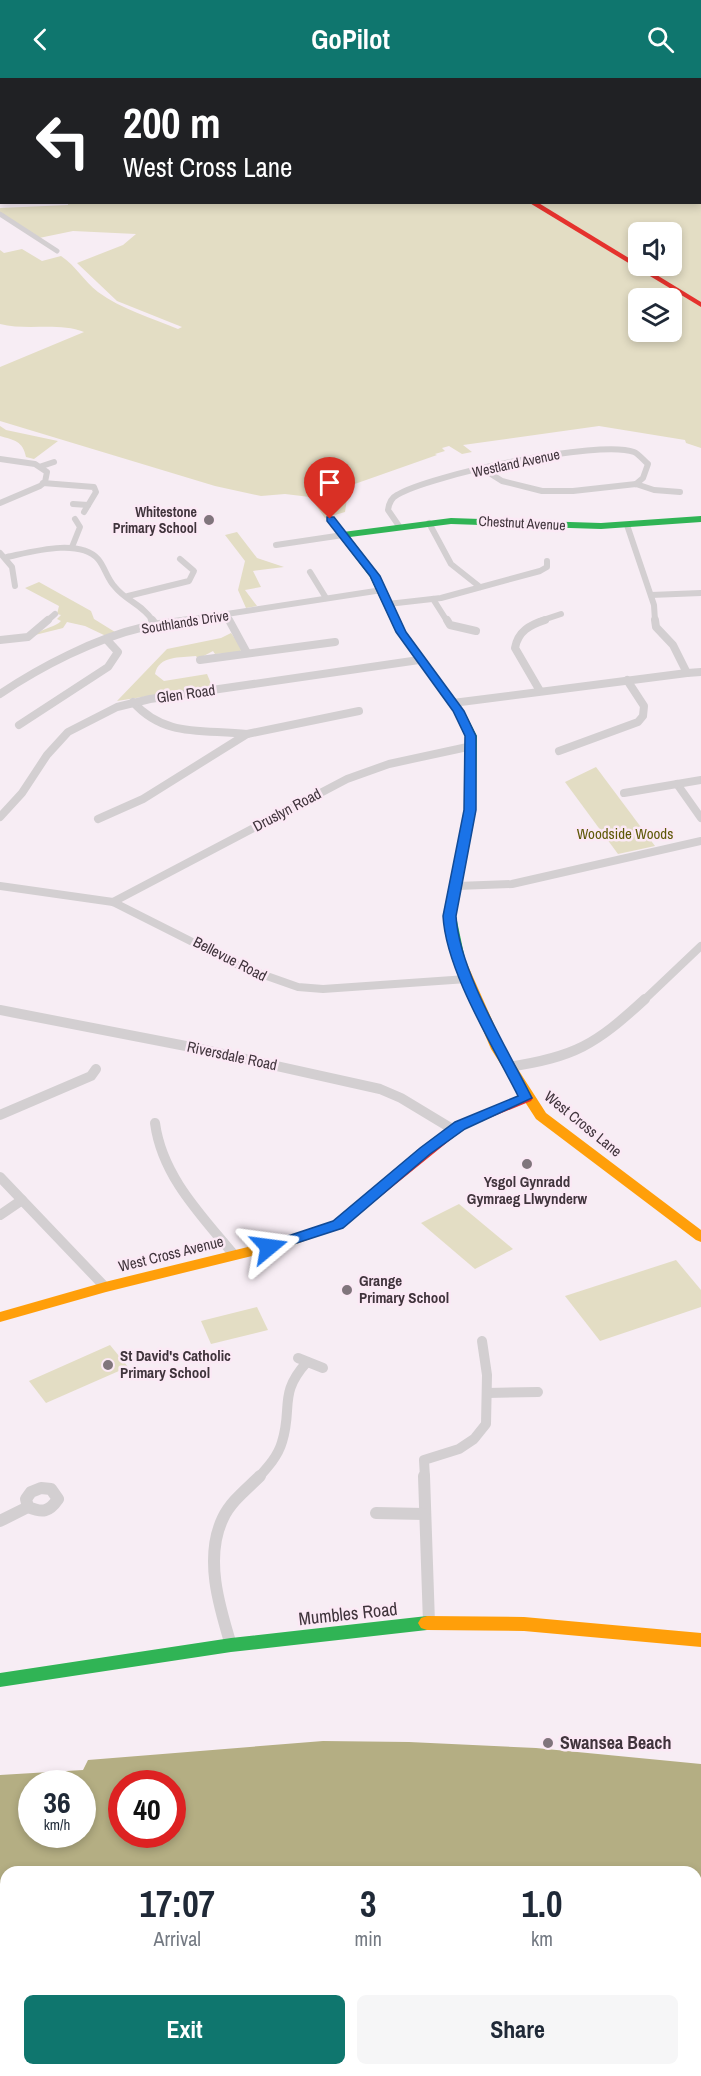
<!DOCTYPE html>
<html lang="en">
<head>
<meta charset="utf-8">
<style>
	body { margin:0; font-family:"Archivo Narrow",sans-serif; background:#f6f6f7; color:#1f2937; height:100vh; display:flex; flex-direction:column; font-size:22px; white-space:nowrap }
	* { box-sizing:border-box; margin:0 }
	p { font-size:20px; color:#747a83 }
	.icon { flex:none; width:33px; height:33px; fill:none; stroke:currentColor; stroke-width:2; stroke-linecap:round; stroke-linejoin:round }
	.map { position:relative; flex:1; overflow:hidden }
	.details { position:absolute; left:0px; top:1788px; width:702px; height:210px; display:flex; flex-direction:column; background:#fff; border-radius:18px 18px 0 0; box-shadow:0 3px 9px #0003 }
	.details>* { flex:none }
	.top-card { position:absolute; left:0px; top:0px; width:702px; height:126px; box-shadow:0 3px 9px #0003; background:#202124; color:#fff; overflow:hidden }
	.tools { position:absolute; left:628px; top:144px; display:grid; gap:12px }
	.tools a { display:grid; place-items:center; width:54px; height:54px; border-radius:9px; background:#fff; box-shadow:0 3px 9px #0003; font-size:30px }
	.speed { position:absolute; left:18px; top:1692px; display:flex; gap:12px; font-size:30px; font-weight:700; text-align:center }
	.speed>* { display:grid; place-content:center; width:78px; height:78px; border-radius:50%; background:#fff; box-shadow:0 3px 9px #0003; line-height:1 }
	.speed small { font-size:15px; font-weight:400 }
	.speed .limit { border:9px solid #d22; background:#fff; color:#111 }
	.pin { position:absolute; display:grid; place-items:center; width:51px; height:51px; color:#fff; margin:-62px -26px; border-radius:50% 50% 50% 0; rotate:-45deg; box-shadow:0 0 6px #0007 }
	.pin .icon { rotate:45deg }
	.me { position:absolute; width:66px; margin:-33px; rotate:74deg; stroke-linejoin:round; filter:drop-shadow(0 0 4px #0008) }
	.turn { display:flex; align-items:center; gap:21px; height:126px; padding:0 24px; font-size:27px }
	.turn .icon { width:78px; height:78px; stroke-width:2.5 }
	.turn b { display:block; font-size:42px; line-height:51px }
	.eta { display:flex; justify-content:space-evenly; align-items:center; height:102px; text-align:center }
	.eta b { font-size:36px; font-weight:700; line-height:42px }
	.button { display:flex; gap:12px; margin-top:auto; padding:12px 24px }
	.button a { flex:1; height:69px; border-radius:9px; background:#0f766e; color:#fff; font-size:24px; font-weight:700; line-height:69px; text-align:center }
	.button a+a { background:#f6f6f7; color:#1f2937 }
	header { display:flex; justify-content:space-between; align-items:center; height:78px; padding:0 24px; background:#0f766e; color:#fff; font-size:27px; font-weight:700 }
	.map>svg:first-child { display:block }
	.green { fill:#e3ddc4; fill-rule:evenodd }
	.water { fill:#b4ae83; fill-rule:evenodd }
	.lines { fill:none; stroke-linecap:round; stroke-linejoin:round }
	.stream { stroke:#b4ae83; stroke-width:1.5 }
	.street-far4 { stroke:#d3cfd1; stroke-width:5 }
	.street-far3 { stroke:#d3cfd1; stroke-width:6 }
	.street-far2 { stroke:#d3cfd1; stroke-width:8 }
	.street-far1 { stroke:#d3cfd1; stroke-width:10 }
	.street { stroke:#d3cfd1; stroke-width:12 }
	.fast { fill:#30b455; fill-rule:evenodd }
	.slow { fill:#ff9f0a; fill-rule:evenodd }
	.jam { fill:#e5322d; fill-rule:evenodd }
	.route { fill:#1a73e8; stroke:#114b97; stroke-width:1.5 }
	.poi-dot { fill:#80757c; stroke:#fbe9f5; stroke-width:2 }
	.labels { text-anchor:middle; stroke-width:5; stroke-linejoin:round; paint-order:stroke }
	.far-street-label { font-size:14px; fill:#40343c; stroke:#fbe9f5 }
	.far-poi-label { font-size:14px; font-weight:bold; fill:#40343c; stroke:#fbe9f5; text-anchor:end }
	.street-label { font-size:15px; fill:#40343c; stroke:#fbe9f5 }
	.park-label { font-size:15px; fill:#5e5908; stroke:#fbe9f5 }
	.poi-label { font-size:15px; font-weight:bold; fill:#40343c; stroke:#fbe9f5; text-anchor:start }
	.near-street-label { font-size:18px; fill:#40343c; stroke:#fbe9f5 }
	.near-poi-label { font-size:18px; font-weight:bold; fill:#40343c; stroke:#fbe9f5; text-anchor:start }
</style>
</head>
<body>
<header><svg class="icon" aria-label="back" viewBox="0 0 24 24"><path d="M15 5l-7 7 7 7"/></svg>GoPilot<svg class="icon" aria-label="search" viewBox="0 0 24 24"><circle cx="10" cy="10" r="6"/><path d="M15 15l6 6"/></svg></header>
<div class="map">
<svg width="701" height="1998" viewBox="0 0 701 1998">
	<rect width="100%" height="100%" fill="#f7edf4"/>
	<g class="green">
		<path d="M353,0H701V370L686,365L685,362L599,348L463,367L472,374L462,376L449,368L442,370L445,373L435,376L437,377L349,408L345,434L325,440L310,419L285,416L261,418L215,408L0,343V289L84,254C59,244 27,253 0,246V172L4,175L22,171L42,183L61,178C76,188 84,203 98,214C121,231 152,240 178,251L182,249L117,223L77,185L123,167L136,156L73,153L39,160L0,134V130L68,127V124H700V2ZM639,154H672V188H639ZM639,220H672V254H639Z"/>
		<path d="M0,348L6,352L58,363L34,381L26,379C23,363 14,362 0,358Z"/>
		<path d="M237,454L257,480L284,489L253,493L261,509L245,512L257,528L246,530L238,512L245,483L225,457Z"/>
		<path d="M39,504L91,533L94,541L115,554L106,558L85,548L67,544L63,550L35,557C45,549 56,549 61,543L57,541L61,537L57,536L59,528L25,510Z"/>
		<path d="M231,555L242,570L240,574L215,576L213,573L198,581L196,578C180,580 159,577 155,596L164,603L207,596L212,608L117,623L167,571L221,560Z"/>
		<path d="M596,689L655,768L618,776L565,704Z"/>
		<path d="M459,1126L513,1171L475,1191L421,1145Z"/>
		<path d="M676,1182L701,1212V1229L600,1263L565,1218Z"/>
		<path d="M257,1229L268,1252L211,1266L201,1243Z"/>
		<path d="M110,1267L128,1289L46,1325L29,1303Z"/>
	</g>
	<path class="water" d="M323,1663L409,1664L536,1670L701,1686V1998H0V1697L83,1692L88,1682ZM32,1706H82V1756H32ZM122,1706H172V1756H122ZM6,1794H696V1992H6Z"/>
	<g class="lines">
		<path class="stream" d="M557,0L562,2"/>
		<path class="street-far4" d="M0,136L57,173"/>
		<g class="street-far3">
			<path d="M0,381L35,386L47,394L45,404L40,408L0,425"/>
			<path d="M42,388L54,384"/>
			<path d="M483,391L502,403L542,413H573L636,406L654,412L680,414"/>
			<path d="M43,405L94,409L96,414L84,434"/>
			<path d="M73,426L88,427"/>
			<path d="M330,441L343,457"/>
			<path d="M429,445L451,486L480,509"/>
			<path d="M627,447L654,527L655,543"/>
			<path d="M399,448L388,432C389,425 391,420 397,417C429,397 600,361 634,374C639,376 644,383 648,386L643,400L636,406"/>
			<path d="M276,467L343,457"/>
			<path d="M72,469L80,449L75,441"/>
			<path d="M0,475L12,489L15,508"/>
			<path d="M7,479C31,474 79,460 98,481C105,489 107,501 115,509C126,523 142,526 153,543"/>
			<path d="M310,494L326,520"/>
			<path d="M651,517L701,515"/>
			<path d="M128,518L189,503L194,493L180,481"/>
			<path d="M433,521L447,543"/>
			<path d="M388,526L441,520L540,493L547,489V483"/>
			<path d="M227,537L230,543"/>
			<path d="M47,543L55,536"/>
			<path d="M181,543L382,512"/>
			<path d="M540,543L561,536"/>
		</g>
		<g class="street-far2">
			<path d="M152,542L155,546"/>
			<path d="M229,542L247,575"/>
			<path d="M447,542L450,547L476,553"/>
			<path d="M0,562L28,559L48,542"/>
			<path d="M200,582L335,564"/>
			<path d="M687,595L701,594"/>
			<path d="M540,613L515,570C518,553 530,547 545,542"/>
			<path d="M0,616C40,589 96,560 144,549C159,545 175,544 190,542"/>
			<path d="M133,624C165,660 203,651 247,656"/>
			<path d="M453,625L687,595L673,567L656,549L655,542"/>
			<path d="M19,647L108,589L118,574L107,562"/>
			<path d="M559,673L638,644L643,638L644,628L627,602"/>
			<path d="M677,706L701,740"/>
			<path d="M624,715L701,702"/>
			<path d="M0,739L22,715L47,677L68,654L117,629L150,621L419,582"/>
			<path d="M98,741L143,721L247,656L359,633"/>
			<path d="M0,808L113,824L244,890L298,909L323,911L467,901"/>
			<path d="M457,808L512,806L701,763"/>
			<path d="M113,824L347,701L389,686L472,668"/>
			<path d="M643,923L701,868"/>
		</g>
		<g class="street-far1">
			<path d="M0,932L191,969L380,1011L401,1020L454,1052"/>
			<path d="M508,989C575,979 595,967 645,921"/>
			<path d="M0,1037L91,998L96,991"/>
			<path d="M155,1045C162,1098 201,1137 234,1177"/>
			<path d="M0,1099L105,1209"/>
			<path d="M0,1137L22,1122"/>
			<path d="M298,1280L323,1290"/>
			<path d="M487,1315L538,1314"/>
			<path d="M258,1400C268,1389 278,1378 282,1364C293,1329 278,1316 307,1284"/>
			<path d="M425,1400L424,1382L459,1371L474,1361L486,1346L487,1297L482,1263"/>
		</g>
		<g class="street">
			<path d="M424,1398L429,1545"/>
			<path d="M41,1410L51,1411L58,1421C49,1434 43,1435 28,1429L26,1421L31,1414Z"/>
			<path d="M376,1435L424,1436"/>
			<path d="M0,1443L28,1429"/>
			<path d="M231,1567C219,1528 204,1479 223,1440C231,1423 247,1411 260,1398"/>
		</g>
		<g class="fast">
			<rect x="343" y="0" width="6" height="2"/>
			<path d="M701,438V444L601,451L451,446L350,459L380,498L406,554L464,633L477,658L476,732L456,838L465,881L459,885L455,884L444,838L464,732L465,658L454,633L396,554L370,499L338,457L343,454L451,440L601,445Z"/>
			<path d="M427,1538L433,1540L436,1545L433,1550L427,1552L231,1574L0,1609V1595L231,1560Z"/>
		</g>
		<g class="slow">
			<path d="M459,877L465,881L505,971L546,1035L701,1152V1164L696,1162L536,1041L491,971L453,881Z"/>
			<path d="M327,1145L334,1150L332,1153L288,1169L106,1214L0,1244V1234L105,1204L284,1160Z"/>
			<path d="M427,1538L524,1539L701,1555V1569L524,1553L427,1552L421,1550L418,1545L421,1540Z"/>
		</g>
		<g class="jam">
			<path d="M528,124H537L701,224V229Z"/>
			<path d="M526,1016L531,1017L533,1020L531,1023L465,1050L343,1149L327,1155L322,1153L320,1150L322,1147L333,1143L455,1044Z"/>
		</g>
	</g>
	<path class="route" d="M327,439H334L380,498L406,554L464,633L476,658V732L456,838C459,893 507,970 532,1020L465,1051L430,1076L343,1150L269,1174L264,1173L262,1169L264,1166L333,1143L420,1070L455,1044L518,1018C493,968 446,893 443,838L464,732L465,658L453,633L396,554L370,498L327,443Z"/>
	<g class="poi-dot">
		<circle cx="209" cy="442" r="6"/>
		<circle cx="527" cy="1086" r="6"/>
		<circle cx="347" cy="1212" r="6"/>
		<circle cx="108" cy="1287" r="6"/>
		<circle cx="548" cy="1665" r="6"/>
	</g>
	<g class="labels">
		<g class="far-street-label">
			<text transform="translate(516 385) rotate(-12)" y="5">Westland Avenue</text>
			<text transform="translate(522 445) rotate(3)" y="5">Chestnut Avenue</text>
			<text transform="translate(185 544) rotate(-9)" y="5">Southlands Drive</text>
		</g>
		<g class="far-poi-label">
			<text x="197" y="439">Whitestone<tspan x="197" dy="16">Primary School</tspan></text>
		</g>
		<g class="street-label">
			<text transform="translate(186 616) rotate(-8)" y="5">Glen Road</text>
			<text transform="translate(287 732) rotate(-28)" y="5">Druslyn Road</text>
			<text transform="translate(230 881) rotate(27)" y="5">Bellevue Road</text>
			<text transform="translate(232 978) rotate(12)" y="5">Riversdale Road</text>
			<text transform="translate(583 1046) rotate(39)" y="5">West Cross Lane</text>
			<text transform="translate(171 1176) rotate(-14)" y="5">West Cross Avenue</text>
		</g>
		<g class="park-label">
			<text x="625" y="761">Woodside Woods</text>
		</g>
		<g class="poi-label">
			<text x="527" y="1109" text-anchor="middle">Ysgol Gynradd<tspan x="527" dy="17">Gymraeg Llwynderw</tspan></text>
			<text x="359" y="1208">Grange<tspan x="359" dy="17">Primary School</tspan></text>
			<text x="120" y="1283">St David's Catholic<tspan x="120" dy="17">Primary School</tspan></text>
		</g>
		<g class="near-street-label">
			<text transform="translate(348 1536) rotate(-6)" y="6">Mumbles Road</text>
		</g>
		<g class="near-poi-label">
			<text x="560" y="1671">Swansea Beach</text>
		</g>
	</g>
</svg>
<div class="tools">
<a><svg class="icon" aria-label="sound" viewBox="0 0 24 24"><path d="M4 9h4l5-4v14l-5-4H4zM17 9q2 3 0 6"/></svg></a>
<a><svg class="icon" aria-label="layers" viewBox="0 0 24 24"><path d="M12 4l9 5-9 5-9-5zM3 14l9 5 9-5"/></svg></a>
</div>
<div class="speed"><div>36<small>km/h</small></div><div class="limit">40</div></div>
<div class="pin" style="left:330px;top:441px;background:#d93025"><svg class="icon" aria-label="arrive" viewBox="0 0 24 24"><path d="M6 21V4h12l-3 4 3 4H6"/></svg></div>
<svg class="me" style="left:269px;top:1169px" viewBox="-20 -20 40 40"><path d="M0-17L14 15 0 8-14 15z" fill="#1a73e8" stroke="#fff" stroke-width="4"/></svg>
<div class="top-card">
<div class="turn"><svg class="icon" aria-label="left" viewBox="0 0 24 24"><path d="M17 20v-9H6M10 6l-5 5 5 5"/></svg><div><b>200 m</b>West Cross Lane</div></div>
</div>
<section class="details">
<div class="eta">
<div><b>17:07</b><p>Arrival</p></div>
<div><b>3</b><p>min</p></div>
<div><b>1.0</b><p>km</p></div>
</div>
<div class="button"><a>Exit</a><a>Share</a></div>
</section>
</div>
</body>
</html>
